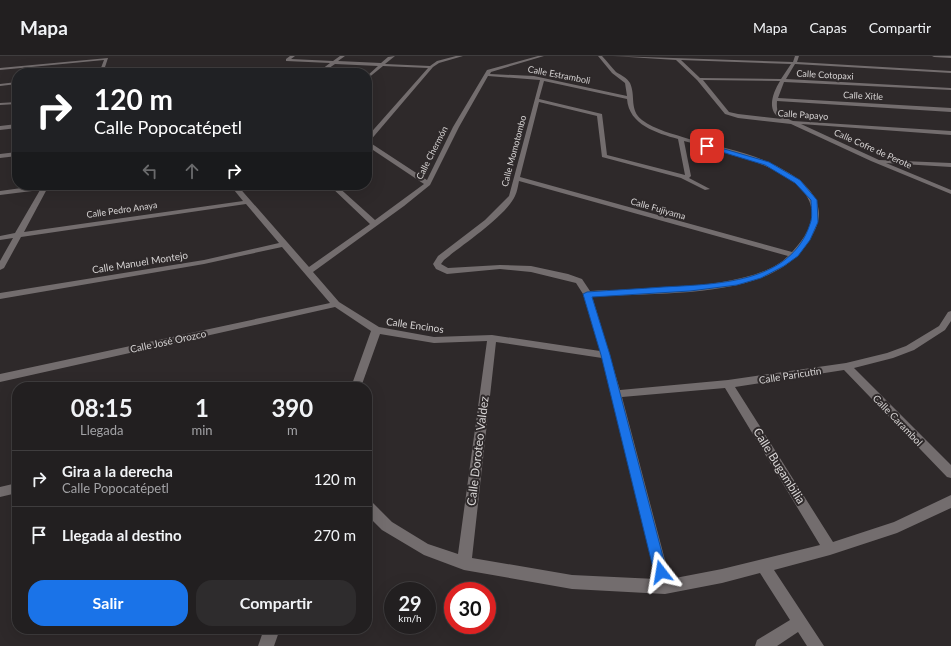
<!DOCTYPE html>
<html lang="es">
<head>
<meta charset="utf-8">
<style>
	body { margin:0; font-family:Lato,sans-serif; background:#2e2c2d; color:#f1f3f6; height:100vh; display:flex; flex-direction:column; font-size:15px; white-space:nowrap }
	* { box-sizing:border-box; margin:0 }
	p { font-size:13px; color:#a2a2a5 }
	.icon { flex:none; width:22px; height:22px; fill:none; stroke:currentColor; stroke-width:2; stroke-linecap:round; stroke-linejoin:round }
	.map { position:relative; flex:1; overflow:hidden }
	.panel { position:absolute; left:12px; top:326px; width:360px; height:252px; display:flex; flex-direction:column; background:#221f20; border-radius:16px; box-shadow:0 4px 16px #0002,0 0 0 1px #3f3d3e }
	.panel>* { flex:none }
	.guide { position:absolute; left:12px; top:12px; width:360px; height:122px; border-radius:16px; box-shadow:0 4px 16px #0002,0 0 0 1px #3f3d3e; background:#202124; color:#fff; overflow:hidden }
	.speed { position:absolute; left:384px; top:526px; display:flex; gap:8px; font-size:20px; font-weight:700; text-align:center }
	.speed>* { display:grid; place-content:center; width:52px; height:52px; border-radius:50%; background:#221f20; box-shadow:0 4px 16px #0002,0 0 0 1px #3f3d3e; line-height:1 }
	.speed small { font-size:10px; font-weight:400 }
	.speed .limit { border:6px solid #d22; background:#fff; color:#111 }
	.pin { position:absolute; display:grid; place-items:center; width:34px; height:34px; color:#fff; margin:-17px; border-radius:8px; box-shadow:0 2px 6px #0006 }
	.me { position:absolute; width:44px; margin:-22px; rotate:346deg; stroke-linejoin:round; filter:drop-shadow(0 0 3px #0008) }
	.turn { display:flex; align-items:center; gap:14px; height:84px; padding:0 16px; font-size:18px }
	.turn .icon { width:52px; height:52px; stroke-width:2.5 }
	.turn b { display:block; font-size:28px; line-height:34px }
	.lanes { display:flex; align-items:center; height:38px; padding:0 16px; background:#0003; justify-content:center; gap:20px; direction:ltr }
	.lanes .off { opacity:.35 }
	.eta { display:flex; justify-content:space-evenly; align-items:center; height:68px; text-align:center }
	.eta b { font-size:24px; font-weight:700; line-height:28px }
	.button { display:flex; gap:8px; margin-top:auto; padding:8px 16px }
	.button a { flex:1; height:46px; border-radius:16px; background:#1a73e8; color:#fff; font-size:16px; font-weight:700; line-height:46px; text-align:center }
	.button a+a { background:#2e2c2d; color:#f1f3f6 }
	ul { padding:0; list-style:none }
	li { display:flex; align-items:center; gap:12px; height:56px; padding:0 16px; border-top:1px solid #3f3d3e }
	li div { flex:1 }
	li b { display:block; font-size:15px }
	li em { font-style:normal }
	header { display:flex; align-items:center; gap:24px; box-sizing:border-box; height:56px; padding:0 20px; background:#221f20; border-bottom:1px solid #3f3d3e }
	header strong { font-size:19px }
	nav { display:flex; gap:22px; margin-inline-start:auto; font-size:14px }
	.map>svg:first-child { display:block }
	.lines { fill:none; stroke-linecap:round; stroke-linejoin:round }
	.street { fill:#736d6e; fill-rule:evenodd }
	.route { fill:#1a73e8; stroke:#114b97 }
	.labels { text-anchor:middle; stroke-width:4; stroke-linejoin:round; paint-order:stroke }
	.far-street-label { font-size:9px; fill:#d6d3d3; stroke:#2e292a }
	.street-label { font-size:10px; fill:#d6d3d3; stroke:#2e292a }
	.near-street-label { font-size:12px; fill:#d6d3d3; stroke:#2e292a }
</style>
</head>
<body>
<header>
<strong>Mapa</strong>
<nav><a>Mapa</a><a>Capas</a><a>Compartir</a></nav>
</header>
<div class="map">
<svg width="951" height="590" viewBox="0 0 951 590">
	<rect width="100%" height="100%" fill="#2e292a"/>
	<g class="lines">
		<g class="street">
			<path d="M290,0H295L291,3L333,5L340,0H345L338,5L381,7L388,1L395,0L385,8L430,10L437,5L456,0H463L439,7L433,11L369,86L427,124L453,71L487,14L538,0H544L491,16L490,18L534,20L627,40L625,27L612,17L598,0H602C607,5 611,11 616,16C621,19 627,22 630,27C636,40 629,54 642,64C655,74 674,78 689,83C724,92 759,98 789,117C807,128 825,146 817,169C809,190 794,206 774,216C730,240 643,238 592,240L620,334L728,324L846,307L887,297L906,290L939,270L948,256L951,255V265L945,274L914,294L893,302L854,312L951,409V422L947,421L844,314L735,331L833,486L894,466L951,439V452L897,477L830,499L774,514L824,590H807L798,576L777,590H755L757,584L790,564L760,517L722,527L665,538L572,533L464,514L424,499L382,474L367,459V444L372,446L392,466L428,488L458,498L487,285L434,287L380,278L361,331H351L371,275L335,251L0,326V318L330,247L282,191L204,208L0,243V237L204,204L279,187L246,148L21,181L4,212L0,214V205L13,182L0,184V180L15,177L40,134L0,139V135L43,129H66L63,131L47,133L24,176L243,145L230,129H237L309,211L370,168L329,129H336L375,164L424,128L367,90V81L428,12L383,10L367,23V20L378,10L335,8L322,17H317L330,7L286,5V3ZM488,20L540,24L509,140L485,164L438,200L433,208L436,213L447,218L500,213L531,216L576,227L583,238L600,295L492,279L434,281L379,271L339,246L313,216L404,150L430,129L459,71ZM544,25L627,43C629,69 657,77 678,83L685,119L607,99L602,58L539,43ZM539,46L597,60L602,101L681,122L705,134L710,133L689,122L691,120L684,85C731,98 861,123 792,196L520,121ZM519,125L788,200C755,235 638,233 590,235L582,223L568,218L531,210L500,209L448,212L441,208L444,204C462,189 506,160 515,140C517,136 518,130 519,125ZM496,286L602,302L656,523L572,519L472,502ZM725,332L820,489L722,513L670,523L622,341Z"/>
			<path d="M613,0L793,6L795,0H799L797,6L951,15V17L795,8L786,23L951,32V34L784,26L778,42L951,52V56L777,45C776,60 781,59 793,65L951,75V79L801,68L879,104L951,107V111L886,107L951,134V138L871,105L791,68L738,62L725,58L697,24L676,4ZM681,4L791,8L781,23L700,22ZM703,24L780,25C772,38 766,56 782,63L738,58L729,56Z"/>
			<path d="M932,0H951V2L934,1Z"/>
			<path d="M108,2L103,17H99L104,4L0,14V12Z"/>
			<path d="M17,26V28L0,30V28Z"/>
			<path d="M17,46V48L0,49V47Z"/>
			<path d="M17,68V72L0,74V70Z"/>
			<path d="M17,96V100L0,102V98Z"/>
			<path d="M17,427V437L0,441V431Z"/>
			<path d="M264,573H280L274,590H258Z"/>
		</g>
	</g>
	<path class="route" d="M707,88L769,106L800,124L817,144L818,166L810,184L798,200L784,210L761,222L737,229L690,235L592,241L610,299L667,516L665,521L661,523L656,521L654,516L601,299L583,238L587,236C613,234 638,233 663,231C715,228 791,228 810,168C813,161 811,151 811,144L795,127L765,109L705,91L704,90Z"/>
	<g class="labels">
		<g class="far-street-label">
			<text transform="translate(559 19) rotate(11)" y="3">Calle Estramboli</text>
			<text transform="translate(825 19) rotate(3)" y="3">Calle Cotopaxi</text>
			<text transform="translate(863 40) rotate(3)" y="3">Calle Xitle</text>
			<text transform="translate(803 59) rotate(4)" y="3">Calle Papayo</text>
			<text transform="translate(873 93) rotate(24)" y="3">Calle Cofre de Perote</text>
			<text transform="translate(514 95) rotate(-75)" y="3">Calle Momotombo</text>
			<text transform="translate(432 97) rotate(-63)" y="3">Calle Chermón</text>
			<text transform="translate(658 153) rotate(16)" y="3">Calle Fujiyama</text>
			<text transform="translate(122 154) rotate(-8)" y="3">Calle Pedro Anaya</text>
		</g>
		<g class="street-label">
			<text transform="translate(140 206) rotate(-9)" y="4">Calle Manuel Montejo</text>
			<text transform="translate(415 269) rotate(8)" y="4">Calle Encinos</text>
			<text transform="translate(168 285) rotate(-12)" y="4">Calle José Orozco</text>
			<text transform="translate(790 319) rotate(-9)" y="4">Calle Paricutín</text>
			<text transform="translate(898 364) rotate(46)" y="4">Calle Carambol</text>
		</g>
		<g class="near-street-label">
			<text transform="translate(478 395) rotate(-83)" y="4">Calle Doroteo Valdez</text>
			<text transform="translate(779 410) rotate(58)" y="4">Calle Bugambilia</text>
		</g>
	</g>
</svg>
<div class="speed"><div>29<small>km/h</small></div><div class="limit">30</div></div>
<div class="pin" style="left:707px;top:90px;background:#d93025"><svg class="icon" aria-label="arrive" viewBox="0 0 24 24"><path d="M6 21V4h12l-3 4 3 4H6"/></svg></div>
<svg class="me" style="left:661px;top:516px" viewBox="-20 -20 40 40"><path d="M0-17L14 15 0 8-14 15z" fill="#1a73e8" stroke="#fff" stroke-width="4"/></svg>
<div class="guide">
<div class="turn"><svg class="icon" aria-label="right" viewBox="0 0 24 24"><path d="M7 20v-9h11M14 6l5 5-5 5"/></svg><div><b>120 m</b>Calle Popocatépetl</div></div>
<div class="lanes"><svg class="icon off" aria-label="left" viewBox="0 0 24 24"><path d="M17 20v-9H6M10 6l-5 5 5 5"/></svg><svg class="icon off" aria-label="ahead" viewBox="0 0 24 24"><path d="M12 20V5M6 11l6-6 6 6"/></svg><svg class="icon" aria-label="right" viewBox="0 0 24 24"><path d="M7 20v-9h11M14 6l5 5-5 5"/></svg></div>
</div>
<section class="panel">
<div class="eta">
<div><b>08:15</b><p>Llegada</p></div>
<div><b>1</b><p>min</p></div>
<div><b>390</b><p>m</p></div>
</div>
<ul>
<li><svg class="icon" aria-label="right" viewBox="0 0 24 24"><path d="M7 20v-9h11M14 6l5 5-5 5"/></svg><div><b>Gira a la derecha</b><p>Calle Popocatépetl</p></div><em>120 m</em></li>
<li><svg class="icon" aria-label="arrive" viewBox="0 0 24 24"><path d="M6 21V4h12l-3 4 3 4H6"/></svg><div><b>Llegada al destino</b></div><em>270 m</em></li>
</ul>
<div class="button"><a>Salir</a><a>Compartir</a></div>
</section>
</div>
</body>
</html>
